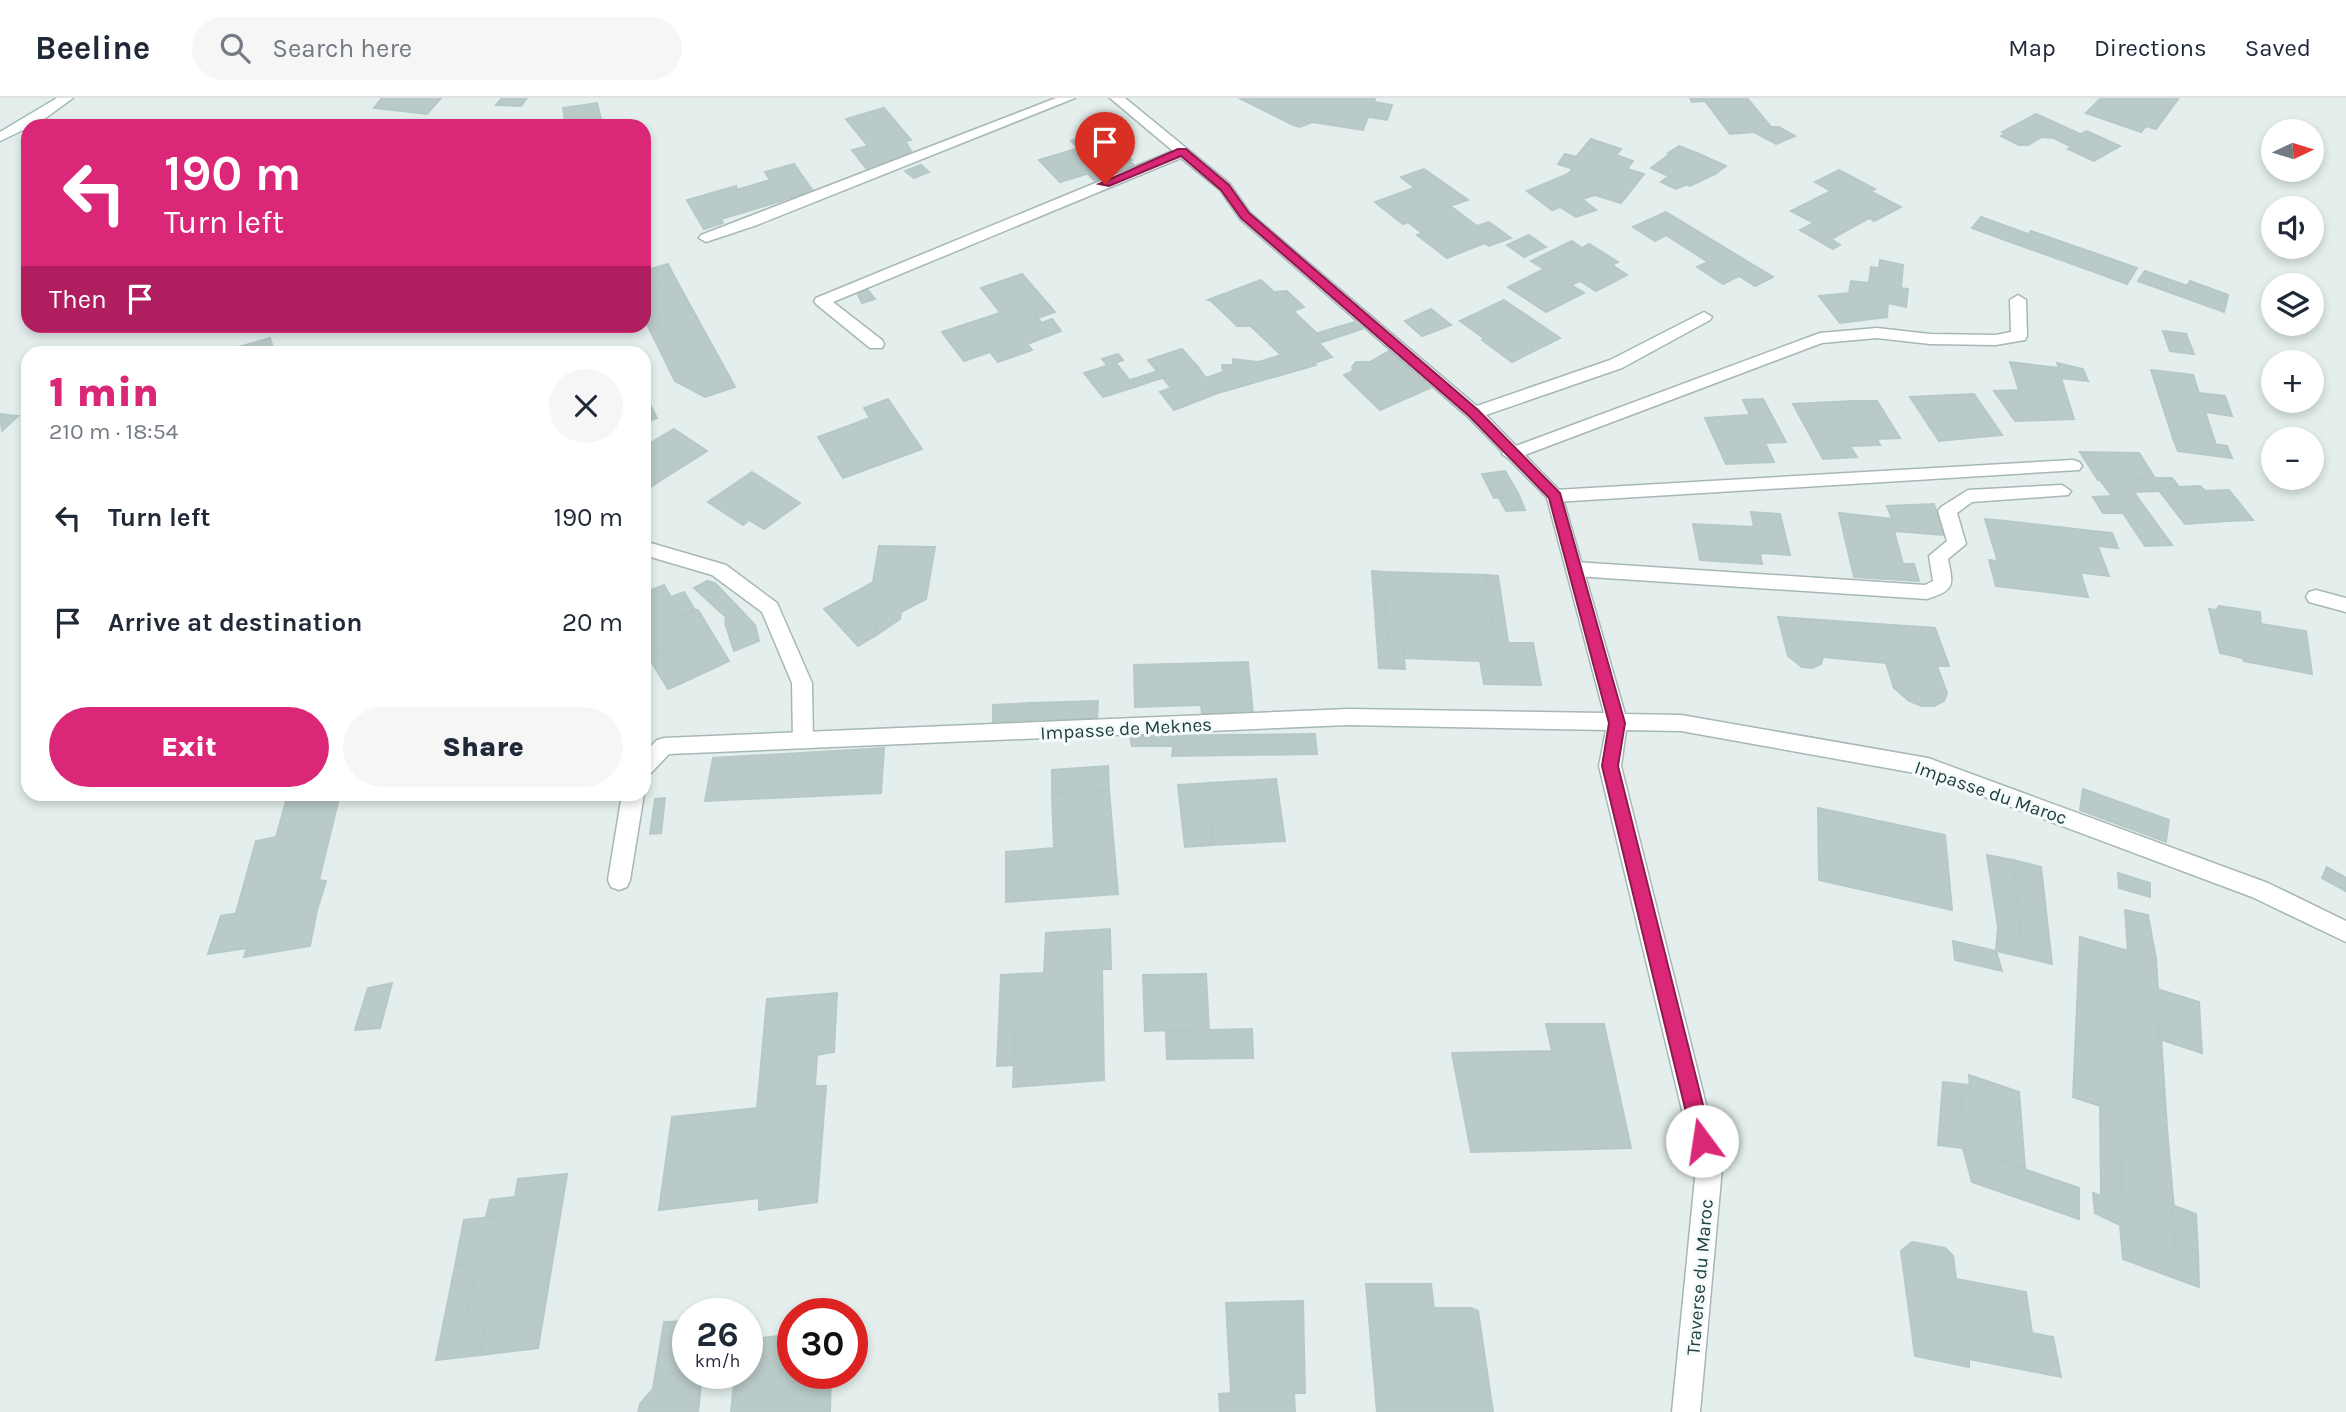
<!DOCTYPE html>
<html lang="en">
<head>
<meta charset="utf-8">
<style>
	body { margin:0; font-family:Karla,sans-serif; background:#f6f6f7; color:#1f2937; height:100vh; display:flex; flex-direction:column; font-size:26px; white-space:nowrap }
	* { box-sizing:border-box; margin:0 }
	p { font-size:23px; color:#747a83 }
	.icon { flex:none; width:38px; height:38px; fill:none; stroke:currentColor; stroke-width:2; stroke-linecap:round; stroke-linejoin:round }
	.map { position:relative; flex:1; overflow:hidden }
	.side { position:absolute; left:21px; top:248px; width:630px; height:455px; display:flex; flex-direction:column; background:#fff; border-radius:21px; box-shadow:0 4px 10px #0003 }
	.side>* { flex:none }
	.guide { position:absolute; left:21px; top:21px; width:630px; height:214px; border-radius:21px; box-shadow:0 4px 10px #0003; background:#db2777; color:#fff; overflow:hidden }
	.needle { width:46px; rotate:86deg }
	.fabs { position:absolute; left:2261px; top:21px; display:grid; gap:14px }
	.fabs a { display:grid; place-items:center; width:63px; height:63px; border-radius:50%; background:#fff; box-shadow:0 4px 10px #0003; font-size:35px }
	.speed { position:absolute; left:672px; top:1200px; display:flex; gap:14px; font-size:35px; font-weight:700; text-align:center }
	.speed>* { display:grid; place-content:center; width:91px; height:91px; border-radius:50%; background:#fff; box-shadow:0 4px 10px #0003; line-height:1 }
	.speed small { font-size:18px; font-weight:400 }
	.speed .limit { border:10px solid #d22; background:#fff; color:#111 }
	.pin { position:absolute; display:grid; place-items:center; width:60px; height:60px; color:#fff; margin:-72px -30px; border-radius:50% 50% 50% 0; rotate:-45deg; box-shadow:0 0 7px #0007 }
	.pin .icon { rotate:45deg }
	.me { position:absolute; width:77px; margin:-38px; rotate:346deg; stroke-linejoin:round; filter:drop-shadow(0 0 5px #0008) }
	.turn { display:flex; align-items:center; gap:24px; height:147px; padding:0 28px; font-size:32px }
	.turn .icon { width:91px; height:91px; stroke-width:2.5 }
	.turn b { display:block; font-size:49px; line-height:60px }
	.then { display:flex; align-items:center; height:66px; padding:0 28px; background:#0003; gap:14px; font-size:26px }
	.round { display:grid; place-items:center; flex:none; width:74px; height:74px; border-radius:37px; background:#f6f6f7 }
	.summary { display:flex; align-items:center; justify-content:space-between; height:119px; padding:0 28px }
	h1 { font-size:42px; font-weight:800; line-height:52px; color:#db2777 }
	.cta { display:flex; gap:14px; margin-top:auto; padding:14px 28px }
	.cta a { flex:1; height:80px; border-radius:42px; background:#db2777; color:#fff; font-size:28px; font-weight:800; line-height:80px; text-align:center }
	.cta a+a { background:#f6f6f7; color:#1f2937 }
	ul { padding:0; list-style:none }
	li { display:flex; align-items:center; gap:21px; height:105px; padding:0 28px }
	li div { flex:1 }
	li b { display:block; font-size:26px }
	li em { font-style:normal }
	header { display:flex; align-items:center; gap:42px; box-sizing:border-box; height:98px; padding:0 35px; background:#fff; border-bottom:2px solid #e0e1e3 }
	header strong { font-size:33px }
	nav { display:flex; gap:38px; margin-inline-start:auto; font-size:24px }
	.search { width:490px; height:63px; background:#f6f6f7; display:flex; align-items:center; gap:18px; box-sizing:border-box; padding:0 24px; border-radius:38px; color:#747a83; font-size:26px }
	.map>svg:first-child { display:block }
	.building { fill:#b9cac8; stroke:#b6c9c7; stroke-width:2 }
	.lines { fill:none; stroke-linecap:round; stroke-linejoin:round }
	.service-casing { stroke:#a6b7b6; stroke-width:3 }
	.minor-casing { stroke:#a6b7b6; stroke-width:3 }
	.secondary-casing { stroke:#a2bcba; stroke-width:3 }
	.service { fill:#fff; fill-rule:evenodd }
	.minor { fill:#fff; fill-rule:evenodd }
	.secondary { fill:#fff; fill-rule:evenodd }
	.route { fill:#db2777; stroke:#8e194d; stroke-width:2 }
	.labels { text-anchor:middle; stroke-width:6; stroke-linejoin:round; paint-order:stroke }
	.street-label { font-size:19px; fill:#224142; stroke:#f5fbfa }
</style>
</head>
<body>
<header>
<strong>Beeline</strong>
<div class="search"><svg class="icon" aria-label="search" viewBox="0 0 24 24"><circle cx="10" cy="10" r="6"/><path d="M15 15l6 6"/></svg>Search here</div>
<nav><a>Map</a><a>Directions</a><a>Saved</a></nav>
</header>
<div class="map">
<svg width="2346" height="1314" viewBox="0 0 2346 1314">
	<rect width="100%" height="100%" fill="#e4efed"/>
	<g class="building">
		<path d="M382,0H441L427,16L374,10Z"/>
		<path d="M502,0H527L521,8L496,7Z"/>
		<path d="M1239,0H1368L1375,1L1363,32L1312,24L1300,29L1293,27Z"/>
		<path d="M1690,0H1747L1771,29H1779L1795,38L1776,46L1754,34L1730,36L1705,3L1692,4Z"/>
		<path d="M2101,0H2176L2178,1L2156,31L2146,28L2141,34L2086,15Z"/>
		<path d="M1374,4L1392,7L1387,22L1368,19Z"/>
		<path d="M597,5L602,25L566,28L563,10Z"/>
		<path d="M884,10L911,42L905,43L913,56L869,74L852,52L868,48L846,21Z"/>
		<path d="M2036,16L2080,36L2087,33L2120,48L2094,63L2068,51L2072,49L2054,40L2042,39L2028,47H2019L2001,38L2005,36L2002,34Z"/>
		<path d="M1086,38L1093,46L1078,50L1071,43Z"/>
		<path d="M1109,41L1132,62L1060,84L1039,62Z"/>
		<path d="M1591,41L1621,51L1616,57L1633,63L1627,71L1644,76L1621,105L1595,97L1582,101L1596,112L1576,119L1560,109L1552,112L1527,93L1568,76L1573,71L1558,66L1565,56L1576,59Z"/>
		<path d="M1679,48L1697,55L1685,63L1668,55Z"/>
		<path d="M1697,55L1726,68L1715,76L1685,63Z"/>
		<path d="M1670,56L1685,63L1715,76L1690,88L1651,70Z"/>
		<path d="M1129,63L1136,69L1094,82L1088,76Z"/>
		<path d="M794,66L813,93L792,99L785,89L774,92L781,103L721,121L723,125L704,131L695,116L712,111L706,101L770,82L765,74Z"/>
		<path d="M921,67L929,74L914,80L905,73Z"/>
		<path d="M1424,71L1468,102L1450,108L1422,87L1415,90L1401,79Z"/>
		<path d="M1839,72L1875,91L1870,93L1901,109L1874,123L1869,120L1831,141L1840,147L1833,151L1800,132L1814,125L1791,113L1831,93L1815,84Z"/>
		<path d="M1669,78L1688,86L1676,91L1661,84Z"/>
		<path d="M1422,87L1477,128L1489,124L1511,140L1489,148L1485,145L1447,160L1417,137L1437,129L1423,118L1403,126L1375,104Z"/>
		<path d="M736,88L737,91L726,95L706,101L712,111L695,116L687,102Z"/>
		<path d="M785,89L792,99L781,103L774,92Z"/>
		<path d="M1666,114L1773,179L1755,188L1739,178L1723,186L1697,169L1708,164L1666,137L1655,143L1633,129Z"/>
		<path d="M1423,118L1437,129L1422,135L1408,124Z"/>
		<path d="M1981,119L2028,136L2019,147L1972,130Z"/>
		<path d="M2031,133L2071,147L2100,157L2089,172L2019,147Z"/>
		<path d="M1529,137L1546,149L1524,159L1507,147Z"/>
		<path d="M1572,143L1582,150L1589,146L1618,164L1612,167L1627,177L1596,193L1580,183L1571,187L1584,195L1546,214L1508,189L1544,171L1531,163Z"/>
		<path d="M2100,157L2137,170L2127,186L2089,172Z"/>
		<path d="M1880,162L1903,167L1901,190L1908,191L1906,209L1888,205L1887,219L1840,225L1819,198L1849,195L1851,183L1869,185L1871,169L1879,170Z"/>
		<path d="M668,166L674,178L644,186V173Z"/>
		<path d="M2145,173L2227,202L2224,214L2138,183Z"/>
		<path d="M1022,176L1055,214L1037,220L1042,225L1052,221L1061,233L1027,246L1032,252L998,264L990,254L964,263L951,246L977,236L975,234L1007,223L981,190Z"/>
		<path d="M674,178L735,289L705,299L675,283L644,220V186Z"/>
		<path d="M1261,182L1274,194L1231,209L1208,202Z"/>
		<path d="M2190,183L2228,197L2227,202L2187,188Z"/>
		<path d="M867,191L875,201L862,205L857,195Z"/>
		<path d="M1287,193L1304,209L1293,213L1325,243L1281,257L1231,209L1274,194Z"/>
		<path d="M1210,202L1231,209L1237,216L1228,219Z"/>
		<path d="M1504,202L1560,240L1512,264L1482,242L1495,236L1471,218Z"/>
		<path d="M1431,211L1451,227L1422,238L1405,223Z"/>
		<path d="M1000,215L1007,223L975,234L977,236L951,246L942,234Z"/>
		<path d="M1237,216L1251,228H1237L1228,219Z"/>
		<path d="M1471,218L1495,236L1485,241L1460,223Z"/>
		<path d="M1354,224L1362,231L1325,243L1318,235Z"/>
		<path d="M2163,233L2186,236L2194,256L2170,253Z"/>
		<path d="M270,240L274,253L265,256H229L228,252Z"/>
		<path d="M1319,245L1332,259L1314,265L1316,267L1218,295L1174,312L1160,294L1171,290L1163,280L1198,269L1206,280L1223,274L1222,267H1233V261L1259,264Z"/>
		<path d="M1182,251L1198,269L1163,280L1148,262Z"/>
		<path d="M1389,253L1430,290L1380,312L1344,277L1353,273L1352,269L1356,264H1370Z"/>
		<path d="M1118,256L1123,262L1108,268L1102,261Z"/>
		<path d="M2010,264L2059,270L2057,265L2083,271L2088,283L2061,280L2074,321L2015,323L1994,293L2019,292Z"/>
		<path d="M1116,265L1135,289L1103,299L1084,275Z"/>
		<path d="M2151,272L2193,277L2216,347L2173,340Z"/>
		<path d="M1158,273L1163,280L1149,284L1143,278Z"/>
		<path d="M1143,278L1149,284L1135,289L1130,282Z"/>
		<path d="M2199,295L2225,298L2232,318L2206,314Z"/>
		<path d="M1974,296L2002,337L1939,343L1910,299Z"/>
		<path d="M888,301L922,351L843,380L818,339L870,320L864,310Z"/>
		<path d="M1763,301L1786,344L1765,345L1774,364L1726,366L1705,320L1750,317L1743,302Z"/>
		<path d="M1854,303H1877L1900,340L1877,341L1880,347L1850,348L1857,359L1823,361L1793,306Z"/>
		<path d="M649,305L657,320L644,325V307Z"/>
		<path d="M0,316L18,318L2,333Z"/>
		<path d="M674,331L707,353L644,393V349Z"/>
		<path d="M2173,340L2227,348L2232,360L2178,353Z"/>
		<path d="M2080,354L2139,355L2155,380L2098,382Z"/>
		<path d="M1505,373L1519,397L1494,400L1482,376Z"/>
		<path d="M752,374L800,405L764,431L749,422L743,427L708,404Z"/>
		<path d="M2155,380H2172L2179,389L2157,390L2151,381Z"/>
		<path d="M2151,381L2159,393L2134,394L2125,382Z"/>
		<path d="M2100,382H2125L2172,447L2145,448L2123,415H2103L2093,399L2112,398Z"/>
		<path d="M2200,388L2205,393L2229,423L2185,426L2157,390Z"/>
		<path d="M2229,392L2253,422L2229,423L2205,393Z"/>
		<path d="M1519,397L1525,412L1506,413L1499,400Z"/>
		<path d="M1934,406L1943,437L1894,433L1903,466H1914L1919,483L1854,479L1839,415L1892,421L1887,408Z"/>
		<path d="M1751,414L1780,416L1790,457L1760,455L1762,466L1700,462L1693,426L1754,429Z"/>
		<path d="M1985,421L2006,423L2019,466L1998,464Z"/>
		<path d="M2006,423L2092,433L2109,478L2019,467Z"/>
		<path d="M2092,433L2112,435L2118,450L2098,448Z"/>
		<path d="M879,448L935,449L926,501L901,514L900,521L878,536L861,491L873,484Z"/>
		<path d="M1989,462L2080,473L2088,499L1996,488Z"/>
		<path d="M1372,473L1385,474L1386,483L1383,482L1388,543H1403L1405,571L1379,570Z"/>
		<path d="M1385,474L1486,477L1495,545H1533L1541,587L1484,586L1480,563L1404,560L1403,543H1388L1383,482L1386,483Z"/>
		<path d="M1486,477L1498,478L1508,544L1495,545Z"/>
		<path d="M707,483L715,485L755,527L759,543L734,553L725,525L726,519L694,490Z"/>
		<path d="M664,487L695,540L649,560L644,551V495Z"/>
		<path d="M861,491L878,536L858,548L824,511Z"/>
		<path d="M684,494L695,512L683,518L671,499Z"/>
		<path d="M2219,508L2260,514L2261,526L2306,533L2312,576L2244,563L2242,560L2220,555L2209,511L2216,512Z"/>
		<path d="M695,512H698L729,563L684,584L665,553L695,540L683,518Z"/>
		<path d="M1778,519L1935,530L1949,568H1937L1947,595L1944,603L1934,608H1922L1909,603L1894,590L1886,565L1823,559L1821,566L1812,570L1802,569L1788,558Z"/>
		<path d="M665,553L684,584L668,591L649,560Z"/>
		<path d="M1248,564L1253,616L1202,617L1201,607L1135,609L1134,567Z"/>
		<path d="M1098,603L1097,620L1030,622V605Z"/>
		<path d="M1030,605V622L993,624V607Z"/>
		<path d="M1315,636L1317,656L1172,658L1173,648H1132L1130,638Z"/>
		<path d="M884,650L881,695L705,703L713,660Z"/>
		<path d="M1108,668L1109,692L1052,696V672Z"/>
		<path d="M1276,681L1285,743L1213,747L1208,685Z"/>
		<path d="M1208,685L1213,747L1185,749L1178,687Z"/>
		<path d="M2083,691L2169,722L2166,744L2080,712Z"/>
		<path d="M1109,692L1118,796L1006,804V754L1054,750L1052,696Z"/>
		<path d="M288,696H340L319,782L326,783L317,812L287,816L290,806L236,815L256,743L276,739Z"/>
		<path d="M665,700L661,735L650,736L655,701Z"/>
		<path d="M1818,710L1945,737L1952,812L1819,782Z"/>
		<path d="M1987,757L2013,762L2023,859L1996,853L1998,829Z"/>
		<path d="M2013,762L2041,769L2052,866L2023,859Z"/>
		<path d="M2327,769L2346,780V793L2322,780Z"/>
		<path d="M2118,775L2150,785V799L2119,790Z"/>
		<path d="M290,806L287,816L317,812L310,848L244,859L247,850L208,856L221,818Z"/>
		<path d="M2125,812L2148,817L2156,861L2128,855Z"/>
		<path d="M1110,831L1111,871H1102L1104,982L1013,989L1017,876L1044,875L1046,835Z"/>
		<path d="M2080,839L2156,861L2167,1030L2073,999Z"/>
		<path d="M1953,843L1996,853L2002,873L1955,862Z"/>
		<path d="M1017,876L1014,967L997,968L1001,877Z"/>
		<path d="M1206,876L1209,931L1145,933L1143,877Z"/>
		<path d="M392,885L380,930L355,932L368,890Z"/>
		<path d="M2157,891L2199,904L2202,955L2159,941Z"/>
		<path d="M837,895L834,954L817,957L815,988H826L817,1104L759,1112V1100L659,1112L672,1019L757,1010L767,901Z"/>
		<path d="M1546,926H1604L1631,1050L1471,1054L1452,955L1552,953Z"/>
		<path d="M1252,931L1253,960L1167,961L1166,933Z"/>
		<path d="M1969,977L2019,994L2025,1070L1963,1050L1961,994L1970,995Z"/>
		<path d="M1943,984L1969,987L1970,995L1961,994L1963,1050L1938,1047Z"/>
		<path d="M2100,1008L2120,1015L2122,1105L2101,1098Z"/>
		<path d="M2120,1015L2167,1030L2175,1124L2122,1105Z"/>
		<path d="M1963,1050L2079,1090V1121L1972,1084Z"/>
		<path d="M567,1076L538,1250L480,1257L489,1212L467,1214L478,1166L455,1168L464,1122L512,1117L518,1081Z"/>
		<path d="M2093,1095L2175,1124L2177,1181L2123,1161L2120,1127L2095,1115Z"/>
		<path d="M515,1099L512,1117L486,1119L490,1102Z"/>
		<path d="M2172,1107L2196,1116L2198,1155L2175,1146Z"/>
		<path d="M1912,1144L1945,1150L1953,1158L1956,1181L2026,1194L2032,1235L2053,1239L2061,1279L1969,1261V1269L1915,1258L1901,1153Z"/>
		<path d="M2175,1146L2198,1155L2199,1189L2177,1181Z"/>
		<path d="M478,1166L467,1214L489,1212L480,1257L436,1262L455,1168Z"/>
		<path d="M1366,1186H1431L1434,1210H1471L1478,1213L1493,1314H1377Z"/>
		<path d="M1303,1203L1305,1295H1294L1295,1314H1220L1219,1296L1231,1295L1226,1205Z"/>
		<path d="M688,1223V1276H702L698,1314H638L640,1306L653,1291L664,1224Z"/>
		<path d="M793,1236V1276H831L830,1314H731L735,1276H747V1242Z"/>
	</g>
	<g class="lines">
		<defs>
			<g id="service">
				<path d="M1056,0H1075L757,127L706,144L699,140L701,137Z"/>
				<path d="M2018,197L2026,202L2027,238L2025,242L1996,247L1930,246L1877,240L1822,245L1517,360L1511,362L1502,356L1505,352L1820,235L1877,230L1930,236L1996,237L2011,234L2010,202Z"/>
				<path d="M1704,214L1712,219L1710,222L1622,270L1480,319H1468L1466,315L1468,311L1610,262Z"/>
				<path d="M2073,362L2079,364L2082,368L2079,372L1555,404L1549,402L1546,398L1549,394L1555,392Z"/>
				<path d="M2062,387L2071,393L2068,397L1972,404L1957,415L1966,446L1948,461C1953,487 1956,492 1927,501L1575,478L1568,476L1566,471L1568,466L1575,464L1925,487L1933,483L1929,458L1947,443L1938,413L1941,409L1968,392Z"/>
				<path d="M644,443L726,467L777,505L812,585L813,642L810,648L803,650L796,648L793,642L792,585L762,514L712,477L644,457Z"/>
				<path d="M2316,492L2346,500V514L2309,504L2306,499L2309,494Z"/>
			</g>
			<g id="minor">
				<path d="M1110,0H1125L1230,86L1250,115L1480,311L1561,394L1625,616L1681,617L1928,660L2268,785L2346,823V844L2252,799L1926,677L1681,633L1626,632L1621,668L1722,1070L1700,1314H1672L1696,1070L1599,668L1606,632L1348,627L669,656L651,675L644,678V655L657,642L664,640L1348,611L1604,615L1547,400L1468,319L1240,121L1220,92L1181,60L833,204L882,242L884,246L882,250H870L816,206L814,203L816,200L1173,53Z"/>
				<path d="M622,696H644L630,782L627,789L619,792L611,789L608,782Z"/>
			</g>
			<path id="secondary" d="M57,0H73L40,24L0,43V34Z"/>
		</defs>
		<use href="#service" class="service-casing"/>
		<use href="#minor" class="minor-casing"/>
		<use href="#secondary" class="secondary-casing"/>
		<use href="#service" class="service"/>
		<use href="#minor" class="minor"/>
		<use href="#secondary" class="secondary"/>
	</g>
	<path class="route" d="M1178,51H1186L1229,87L1249,115L1478,312L1560,395L1625,625L1618,668L1712,1043L1709,1050L1702,1053L1696,1050L1693,1043L1602,668L1609,625L1549,400L1469,318L1241,120L1221,92L1181,58L1109,88L1099,86Z"/>
	<g class="labels">
		<g class="street-label">
			<text transform="translate(1126 630) rotate(-3)" y="7">Impasse de Meknes</text>
			<text transform="translate(1991 694) rotate(19)" y="7">Impasse du Maroc</text>
			<text transform="translate(1699 1179) rotate(-85)" y="7">Traverse du Maroc</text>
		</g>
	</g>
</svg>
<div class="fabs">
<a><svg class="needle" viewBox="-14 -14 28 28"><path d="M0-13l5 13h-10z" fill="#e53935"/><path d="M0 13l5-13h-10z" fill="#747a83"/></svg></a>
<a><svg class="icon" aria-label="sound" viewBox="0 0 24 24"><path d="M4 9h4l5-4v14l-5-4H4zM17 9q2 3 0 6"/></svg></a>
<a><svg class="icon" aria-label="layers" viewBox="0 0 24 24"><path d="M12 4l9 5-9 5-9-5zM3 14l9 5 9-5"/></svg></a>
<a>+</a>
<a>−</a>
</div>
<div class="speed"><div>26<small>km/h</small></div><div class="limit">30</div></div>
<div class="pin" style="left:1105px;top:86px;background:#d93025"><svg class="icon" aria-label="arrive" viewBox="0 0 24 24"><path d="M6 21V4h12l-3 4 3 4H6"/></svg></div>
<svg class="me" style="left:1702px;top:1043px" viewBox="-20 -20 40 40"><circle r="19" fill="#fff"/><path d="M0-13L10 11 0 6-10 11z" fill="#db2777"/></svg>
<div class="guide">
<div class="turn"><svg class="icon" aria-label="left" viewBox="0 0 24 24"><path d="M17 20v-9H6M10 6l-5 5 5 5"/></svg><div><b>190 m</b>Turn left</div></div>
<div class="then">Then<svg class="icon" aria-label="arrive" viewBox="0 0 24 24"><path d="M6 21V4h12l-3 4 3 4H6"/></svg></div>
</div>
<section class="side">
<div class="summary"><div><h1>1 min</h1><p>210 m · 18:54</p></div><a class="round"><svg class="icon" aria-label="close" viewBox="0 0 24 24"><path d="M6 6l12 12M18 6L6 18"/></svg></a></div>
<ul>
<li><svg class="icon" aria-label="left" viewBox="0 0 24 24"><path d="M17 20v-9H6M10 6l-5 5 5 5"/></svg><div><b>Turn left</b></div><em>190 m</em></li>
<li><svg class="icon" aria-label="arrive" viewBox="0 0 24 24"><path d="M6 21V4h12l-3 4 3 4H6"/></svg><div><b>Arrive at destination</b></div><em>20 m</em></li>
</ul>
<div class="cta"><a>Exit</a><a>Share</a></div>
</section>
</div>
</body>
</html>
